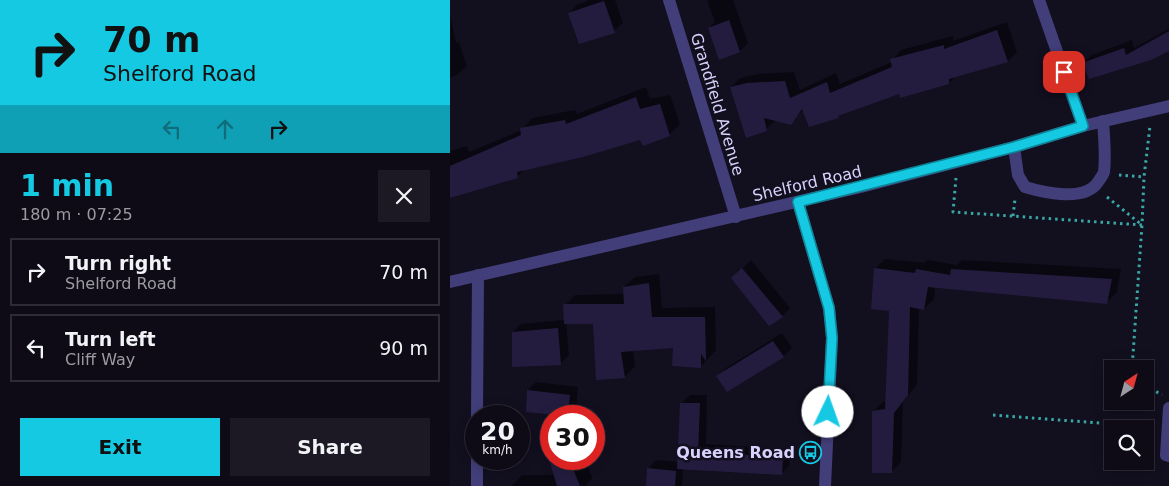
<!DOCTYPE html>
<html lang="en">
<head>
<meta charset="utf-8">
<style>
	body { margin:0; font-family:"DejaVu Sans",sans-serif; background:#1c1924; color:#f1f3f6; height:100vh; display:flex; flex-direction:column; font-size:19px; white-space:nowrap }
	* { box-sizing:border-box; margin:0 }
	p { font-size:16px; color:#9b9ba1 }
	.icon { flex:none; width:28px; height:28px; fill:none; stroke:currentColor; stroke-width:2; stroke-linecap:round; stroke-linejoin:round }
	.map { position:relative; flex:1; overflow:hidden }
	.details { display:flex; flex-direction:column; background:#0e0b17; width:450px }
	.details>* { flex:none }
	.banner { background:#15c9e3; color:#111; overflow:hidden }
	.needle { width:32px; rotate:36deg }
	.fabs { position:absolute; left:654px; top:360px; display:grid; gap:10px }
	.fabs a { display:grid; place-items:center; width:50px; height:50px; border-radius:0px; background:#0e0b17; box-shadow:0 2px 12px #0003,0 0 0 1px #2e2b36; font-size:25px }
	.speed { position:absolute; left:15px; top:405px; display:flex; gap:10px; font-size:25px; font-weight:700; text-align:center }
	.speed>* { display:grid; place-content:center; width:65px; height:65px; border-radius:50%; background:#0e0b17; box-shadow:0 2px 12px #0003,0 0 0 1px #2e2b36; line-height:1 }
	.speed small { font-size:12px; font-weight:400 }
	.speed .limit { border:8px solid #d22; background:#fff; color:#111 }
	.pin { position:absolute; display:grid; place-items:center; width:42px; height:42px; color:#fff; margin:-21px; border-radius:10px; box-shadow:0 2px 8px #0006 }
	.me { position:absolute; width:55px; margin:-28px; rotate:3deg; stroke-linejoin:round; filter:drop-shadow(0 0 4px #0008) }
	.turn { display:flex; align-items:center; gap:18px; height:105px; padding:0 20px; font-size:22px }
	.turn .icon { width:65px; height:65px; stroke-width:2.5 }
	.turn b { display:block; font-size:35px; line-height:42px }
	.lanes { display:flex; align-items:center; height:48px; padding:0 20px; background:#0003; justify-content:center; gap:25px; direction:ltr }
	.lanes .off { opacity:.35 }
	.round { display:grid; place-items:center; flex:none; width:52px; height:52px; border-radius:0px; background:#1c1924 }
	.headline { display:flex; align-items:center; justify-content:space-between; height:85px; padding:0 20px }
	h1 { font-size:30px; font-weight:800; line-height:38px; color:#15c9e3 }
	.primary-button { display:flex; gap:10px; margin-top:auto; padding:10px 20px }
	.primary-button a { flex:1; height:58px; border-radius:0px; background:#15c9e3; color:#111; font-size:20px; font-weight:800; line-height:58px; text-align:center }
	.primary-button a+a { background:#1c1924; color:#f1f3f6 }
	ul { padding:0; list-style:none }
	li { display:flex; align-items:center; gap:15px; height:68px; margin:0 10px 8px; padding:0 10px; border:2px solid #2e2b36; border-radius:0px }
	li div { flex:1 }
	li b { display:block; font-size:19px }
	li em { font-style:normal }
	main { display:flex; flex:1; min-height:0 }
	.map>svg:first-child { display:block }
	.shadow { fill:#0007 }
	.building { fill:#241c3f }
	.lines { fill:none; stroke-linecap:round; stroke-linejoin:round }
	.path { stroke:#39a7a4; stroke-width:3; stroke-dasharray:2.5 4; stroke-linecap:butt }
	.minor { stroke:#423e7a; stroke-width:12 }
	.route-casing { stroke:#0e8394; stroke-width:12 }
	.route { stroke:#15c9e3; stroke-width:9 }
	.labels { text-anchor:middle; stroke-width:5; stroke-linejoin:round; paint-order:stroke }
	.street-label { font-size:16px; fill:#d7d1fb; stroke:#120f1f }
	.poi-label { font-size:16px; font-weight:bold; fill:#d7d1fb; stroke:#120f1f; text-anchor:end }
</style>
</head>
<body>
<main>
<section class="details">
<div class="banner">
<div class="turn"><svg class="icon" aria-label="right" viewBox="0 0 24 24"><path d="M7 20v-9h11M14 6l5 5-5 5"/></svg><div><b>70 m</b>Shelford Road</div></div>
<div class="lanes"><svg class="icon off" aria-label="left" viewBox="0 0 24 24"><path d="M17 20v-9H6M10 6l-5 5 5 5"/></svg><svg class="icon off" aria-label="ahead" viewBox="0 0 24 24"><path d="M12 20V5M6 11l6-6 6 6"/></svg><svg class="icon" aria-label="right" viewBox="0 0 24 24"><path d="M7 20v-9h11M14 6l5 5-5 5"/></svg></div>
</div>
<div class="headline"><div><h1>1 min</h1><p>180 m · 07:25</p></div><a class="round"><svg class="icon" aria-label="close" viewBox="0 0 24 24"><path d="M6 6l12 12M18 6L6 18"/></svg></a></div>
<ul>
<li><svg class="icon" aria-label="right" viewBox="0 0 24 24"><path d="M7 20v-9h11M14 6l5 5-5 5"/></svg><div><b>Turn right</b><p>Shelford Road</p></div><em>70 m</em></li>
<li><svg class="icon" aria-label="left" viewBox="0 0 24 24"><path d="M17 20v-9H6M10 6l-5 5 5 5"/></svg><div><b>Turn left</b><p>Cliff Way</p></div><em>90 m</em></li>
</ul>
<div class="primary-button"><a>Exit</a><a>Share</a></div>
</section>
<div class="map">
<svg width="719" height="486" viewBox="0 0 719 486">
	<rect width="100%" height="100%" fill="#120f1f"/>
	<g class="shadow">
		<path d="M139,0H165L173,23L164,31L119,13L127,5Z"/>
		<path d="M257,0H283L298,43L290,51L259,28L265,22Z"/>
		<path d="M0,14L6,43L9,42L17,66L8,74L0,78Z"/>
		<path d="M557,22L567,52L558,61L507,75L499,83L450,92L392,113L388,117L354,109L340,123L326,120L316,129L281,87L290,78L308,74L344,72L350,90L386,73L390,84L442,62V60L451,50L503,36V41Z"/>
		<path d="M719,29V49L633,63L642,55L682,40L684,48Z"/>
		<path d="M196,87L200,99L220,95L230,124L219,135L191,138L75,169L68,176L0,196V151L17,146L19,152L72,130L82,118L125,110L127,114Z"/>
		<path d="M435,259L474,263L477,260L507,265L512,260L671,269L667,292L657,302L485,286L484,299L474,309L469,308L467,384L453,402L451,462L441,472L423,412L433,402L437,401L441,310L425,269Z"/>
		<path d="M301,260L340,308L332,316L291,270Z"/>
		<path d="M209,274L212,308L265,307L266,350L250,367L224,346L183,350L185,366L175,377L144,323H116L119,355L110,364L63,332L71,324L115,320V305L125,295L174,294V287L185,277Z"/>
		<path d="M332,333L342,348L334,356L277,390L268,376L276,368Z"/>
		<path d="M86,382L128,387L126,407L118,416L78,390Z"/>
		<path d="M240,395H257L256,444L341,449L339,466L331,474L233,468L232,486H197L198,469L206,460L229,462L231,404Z"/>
		<path d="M101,449V459H135L142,478L136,486H61L72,475H105L98,452Z"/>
	</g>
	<g class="building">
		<path d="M154,1L165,33L129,44L118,13Z"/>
		<path d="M279,20L290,52L269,60L258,28Z"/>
		<path d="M547,30L558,62L499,79V84L450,98L449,94L388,116L389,118L359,127L352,109L341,125L314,118L317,131L296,138L280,87L297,83L335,81L340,98L377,82L380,93L442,67L440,59L494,45V49Z"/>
		<path d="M719,31V51L701,60L639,79L632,63L674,48L676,55Z"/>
		<path d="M186,97L190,109L210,104L220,136L193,146L190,140L133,157L67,172L68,178L0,198V166L71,135L70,128L115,120L116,124Z"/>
		<path d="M292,268L333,317L319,326L281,278Z"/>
		<path d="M424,268L465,273L466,269L500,275L501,269L662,279L657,304L478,287L474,310L460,307L458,395L444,413L442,473H422V411L435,409L439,311L421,309Z"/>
		<path d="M199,283L202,317H255L256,361L251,354V368L222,366L223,348L171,352L175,378L146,380L143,324H114L113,304H174L173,287Z"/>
		<path d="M108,328L111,365L62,367V332Z"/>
		<path d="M323,341L334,357L277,392L266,376Z"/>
		<path d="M77,390L120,395L118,416L76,412Z"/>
		<path d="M230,403H250L248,452L333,457L332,475L227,469Z"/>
		<path d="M99,459H119L130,486H107Z"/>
		<path d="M197,468L226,471L225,486H196Z"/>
	</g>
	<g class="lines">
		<g class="path">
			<path d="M669,175L694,177"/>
			<path d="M506,178L503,212L692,225L694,177L700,126"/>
			<path d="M657,197L692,225L682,369"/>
			<path d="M563,216L565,199"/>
			<path d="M695,385L712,395"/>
			<path d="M543,415L702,427"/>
		</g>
		<g class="minor">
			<path d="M219,0L286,217"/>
			<path d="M589,0L633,126"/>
			<path d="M564,147L568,175L575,187C595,193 635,202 648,182C650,179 653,175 654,172C656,156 654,137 653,121"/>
			<path d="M348,202L379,308L382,338L375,486"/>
			<path d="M0,282L411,187L564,147L633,126L719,106"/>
			<path d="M719,408L716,455L719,456"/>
			<path d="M27,416L28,275"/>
			<path d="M27,486V459"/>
		</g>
	</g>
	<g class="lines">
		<defs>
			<path id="route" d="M378,412L382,338L379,308L348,202L564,147L633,126L614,72"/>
		</defs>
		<use href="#route" class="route-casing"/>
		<use href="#route" class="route"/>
	</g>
	<defs>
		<symbol id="bus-ring" viewBox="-11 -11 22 22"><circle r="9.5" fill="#120f1f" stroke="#15c9e3" stroke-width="1.5"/><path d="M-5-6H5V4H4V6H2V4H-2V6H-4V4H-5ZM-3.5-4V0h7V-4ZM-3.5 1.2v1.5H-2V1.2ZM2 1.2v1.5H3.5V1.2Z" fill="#15c9e3"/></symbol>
	</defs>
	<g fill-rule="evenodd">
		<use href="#bus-ring" x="348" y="440" width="25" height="25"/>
	</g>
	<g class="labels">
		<g class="street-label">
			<text transform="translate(268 104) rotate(73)" y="6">Grandfield Avenue</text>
			<text transform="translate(357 183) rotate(-13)" y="6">Shelford Road</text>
		</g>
		<g class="poi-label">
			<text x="345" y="458">Queens Road</text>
		</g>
	</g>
</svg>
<div class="fabs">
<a><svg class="needle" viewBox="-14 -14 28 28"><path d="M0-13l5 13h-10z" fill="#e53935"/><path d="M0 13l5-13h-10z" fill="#9b9ba1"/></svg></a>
<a><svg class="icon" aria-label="search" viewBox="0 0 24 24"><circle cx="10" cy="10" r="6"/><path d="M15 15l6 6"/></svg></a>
</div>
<div class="speed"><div>20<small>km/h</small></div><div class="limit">30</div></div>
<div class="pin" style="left:614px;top:72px;background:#d93025"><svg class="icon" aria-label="arrive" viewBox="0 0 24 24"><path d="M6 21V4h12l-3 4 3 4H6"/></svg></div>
<svg class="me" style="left:378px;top:412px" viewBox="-20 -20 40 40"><circle r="19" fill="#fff"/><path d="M0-13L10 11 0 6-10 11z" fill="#15c9e3"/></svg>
</div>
</main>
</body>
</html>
